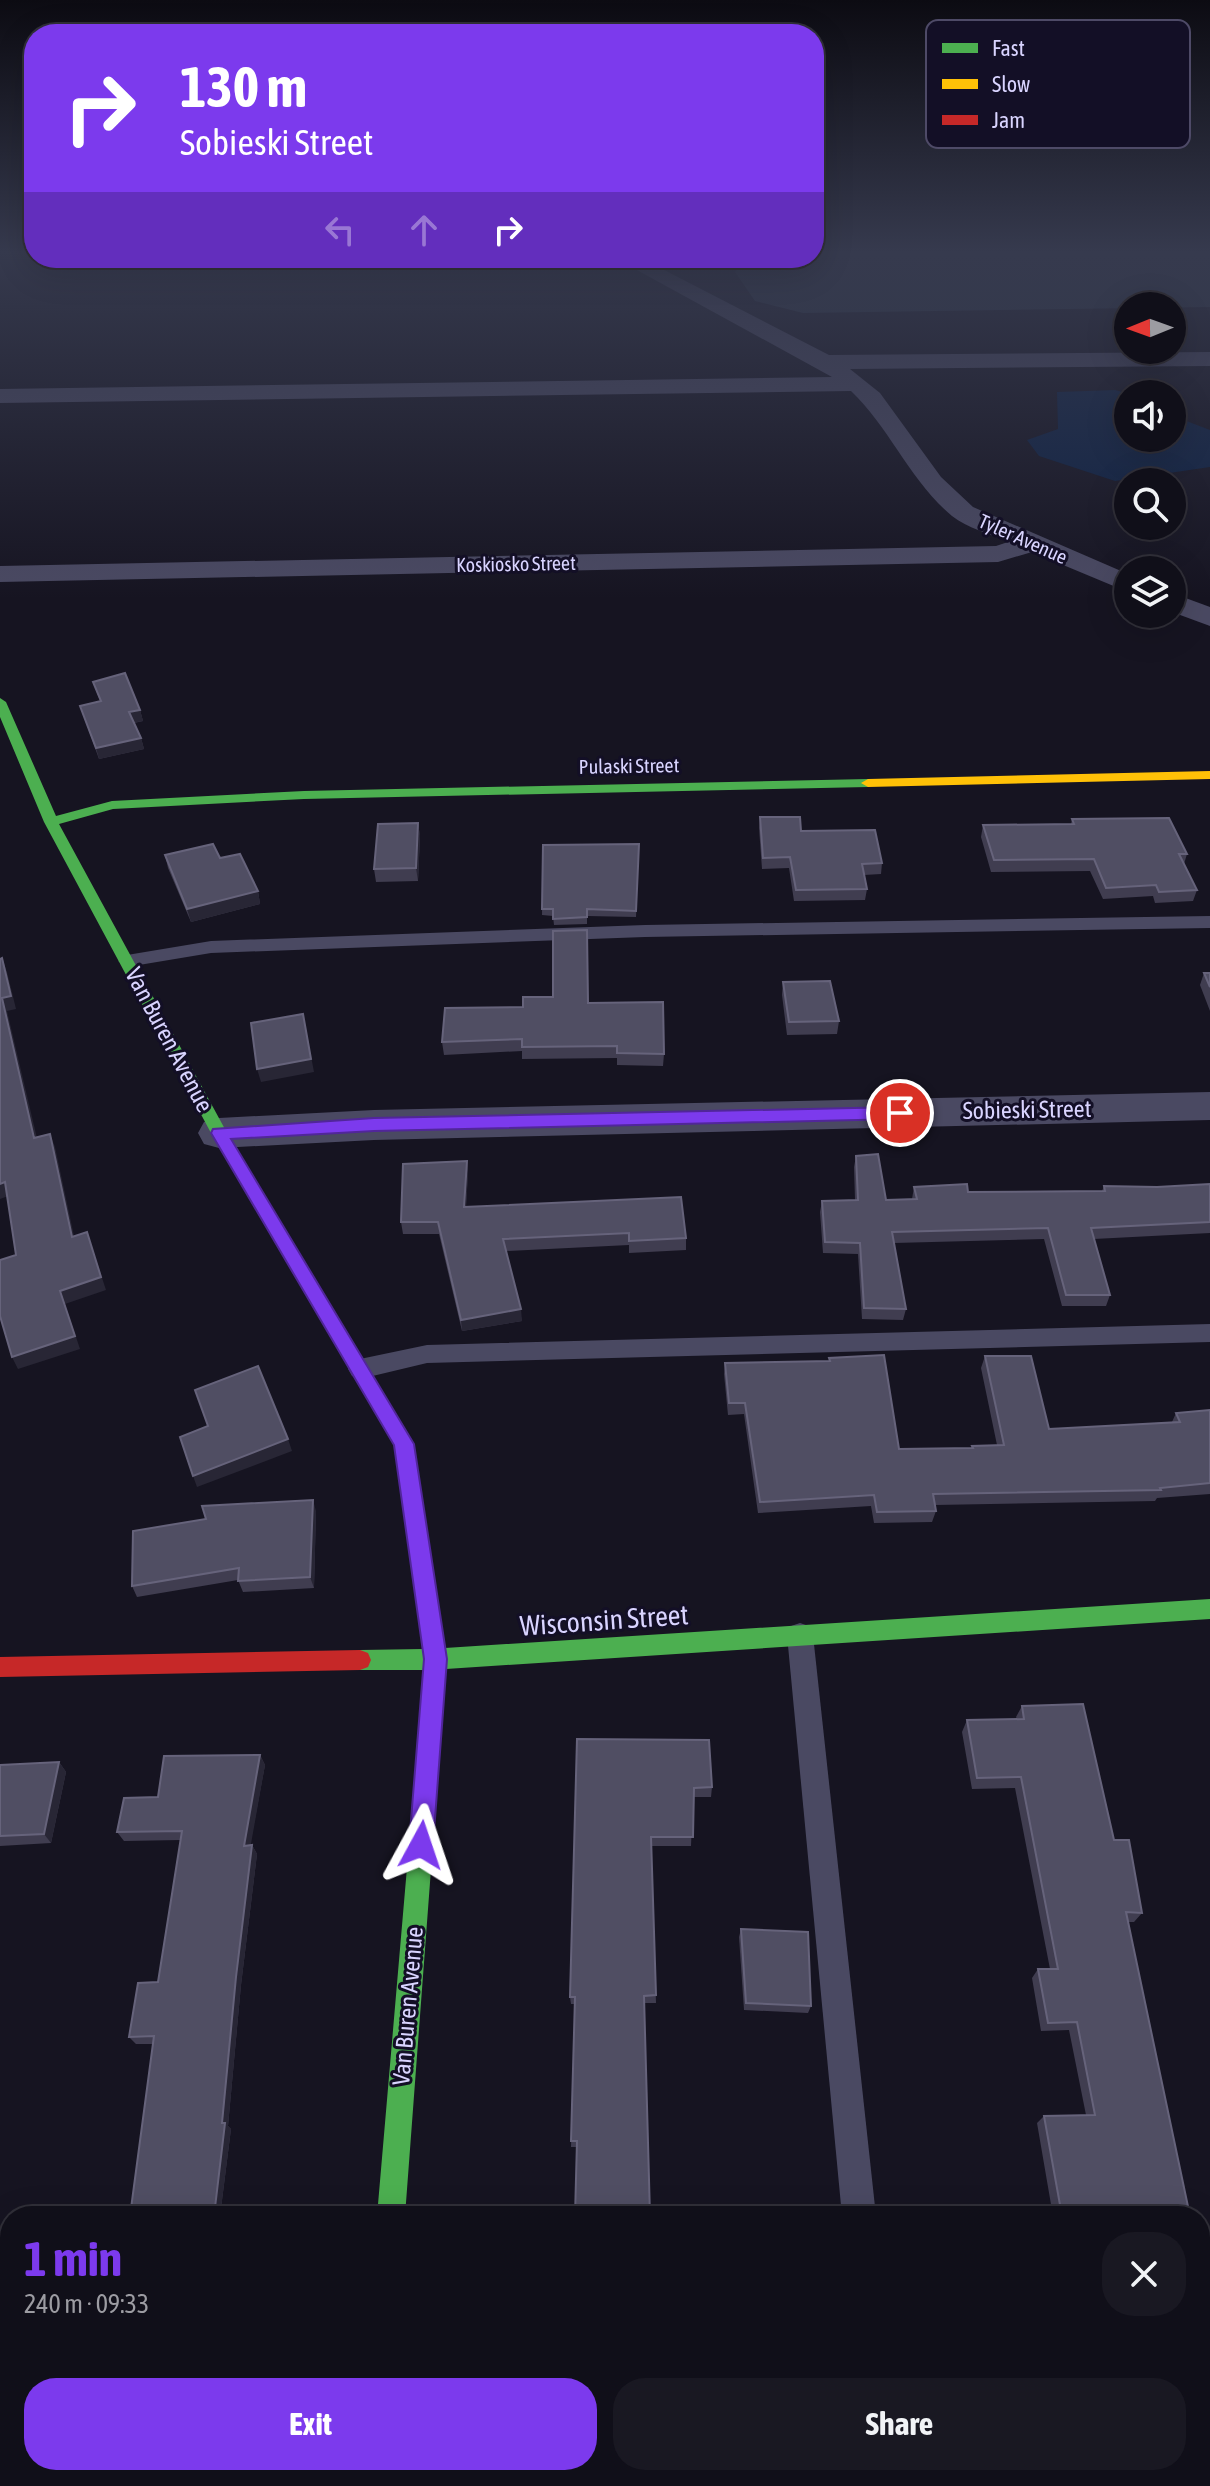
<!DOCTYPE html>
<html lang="en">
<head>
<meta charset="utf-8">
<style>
	body { margin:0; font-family:"Asap Condensed",sans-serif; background:#191822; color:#f1f3f6; height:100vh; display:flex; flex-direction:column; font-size:30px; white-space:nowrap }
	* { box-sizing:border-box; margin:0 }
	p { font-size:26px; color:#9c9ca2 }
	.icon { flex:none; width:44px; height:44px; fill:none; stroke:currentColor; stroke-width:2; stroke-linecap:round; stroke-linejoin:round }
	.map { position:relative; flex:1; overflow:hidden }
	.sheet { position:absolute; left:0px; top:2206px; width:1210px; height:280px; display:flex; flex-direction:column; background:#100f19; border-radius:32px 32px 0 0; box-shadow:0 8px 32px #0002,0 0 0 2px #302f38 }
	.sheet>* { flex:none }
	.top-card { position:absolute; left:24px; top:24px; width:800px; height:244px; border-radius:32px; box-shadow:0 8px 32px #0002,0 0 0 2px #302f38; background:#7c3aed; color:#fff; overflow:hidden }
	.needle { width:52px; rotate:269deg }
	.controls { position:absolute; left:1114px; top:292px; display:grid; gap:16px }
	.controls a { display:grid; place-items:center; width:72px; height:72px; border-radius:50%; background:#100f19; box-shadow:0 8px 32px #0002,0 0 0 2px #302f38; font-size:40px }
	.pin { position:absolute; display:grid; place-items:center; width:68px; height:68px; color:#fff; margin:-34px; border:4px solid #fff; border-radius:50%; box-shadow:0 2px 8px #0007 }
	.me { position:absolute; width:88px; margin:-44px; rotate:5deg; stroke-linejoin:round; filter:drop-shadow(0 0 6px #0008) }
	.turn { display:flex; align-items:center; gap:28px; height:168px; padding:0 24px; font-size:36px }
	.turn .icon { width:104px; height:104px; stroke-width:2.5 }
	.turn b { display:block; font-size:56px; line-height:68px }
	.lanes { display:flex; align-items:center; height:76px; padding:0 24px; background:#0003; justify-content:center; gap:40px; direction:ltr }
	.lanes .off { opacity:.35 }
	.round { display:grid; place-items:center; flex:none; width:84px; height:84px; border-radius:32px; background:#191822 }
	.headline { display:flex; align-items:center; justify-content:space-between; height:136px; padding:0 24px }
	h1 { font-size:48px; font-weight:700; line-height:60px; color:#7c3aed }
	.action { display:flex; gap:16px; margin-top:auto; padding:16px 24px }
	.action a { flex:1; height:92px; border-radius:32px; background:#7c3aed; color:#fff; font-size:32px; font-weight:700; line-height:92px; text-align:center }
	.action a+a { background:#191822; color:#f1f3f6 }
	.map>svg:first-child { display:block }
	.water { fill:#0d2144 }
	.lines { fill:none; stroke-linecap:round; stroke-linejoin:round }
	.runway { fill:#2c3646; fill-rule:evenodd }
	.lane { fill:#4a4962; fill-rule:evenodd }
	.street { fill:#4a4962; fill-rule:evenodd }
	.fast { fill:#4caf50; fill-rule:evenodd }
	.slow { fill:#ffc107; fill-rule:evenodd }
	.jam { fill:#c62828; fill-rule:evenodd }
	.wall { fill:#403d50 }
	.shaded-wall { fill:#282635 }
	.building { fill:#504e63; stroke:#66637b; stroke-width:2 }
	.route { fill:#7c3aed; stroke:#51269a; stroke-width:2 }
	.labels { text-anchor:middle; stroke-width:6; stroke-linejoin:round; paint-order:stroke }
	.far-street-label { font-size:20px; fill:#d9d4ff; stroke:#130f26 }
	.street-label { font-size:24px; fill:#d9d4ff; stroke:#130f26 }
	.near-street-label { font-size:28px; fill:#d9d4ff; stroke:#130f26 }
	.key { fill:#130f26; stroke:#4e4a67; stroke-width:2 }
	.key-label { font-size:22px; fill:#d9d4ff }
</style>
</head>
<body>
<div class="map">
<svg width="1210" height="2486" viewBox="0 0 1210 2486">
	<rect width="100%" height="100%" fill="#161421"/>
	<path class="water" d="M1115,390L1129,394L1128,438H1172V399L1176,417L1210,430V467L1115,481L1039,456L1027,440L1058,429L1057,392Z"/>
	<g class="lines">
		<path class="runway" d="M814,251H1210V307L803,313L755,301L735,272L745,258H814Z"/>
		<g class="lane">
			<path d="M1210,916V928L645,937L211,953L127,967L118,961L127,955L211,941L645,925Z"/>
			<path d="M1210,1324V1342L427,1363L360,1379L352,1376L348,1369L352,1362L360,1359L427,1345Z"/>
			<path d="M800,1623L809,1626L813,1635L876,2216H842L787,1635L791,1626Z"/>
			<path d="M866,2476H902L903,2486H867Z"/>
		</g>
		<g class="street">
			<path d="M615,258H641L829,355L1210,352V366L850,369L880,393L941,477L973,507L1128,574V592L1032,552L998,562L0,582V566L996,546L1008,542C991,534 967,528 952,516C910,481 890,428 851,391L0,403V389L832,377Z"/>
			<path d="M1172,593L1210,607V626L1172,612Z"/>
			<path d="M1210,1092V1120L374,1140L219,1148L204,1144L198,1133L204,1122L219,1118L374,1110Z"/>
			<rect x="333" y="2476" width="74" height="10"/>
		</g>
		<g class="fast">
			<path d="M0,698L6,702L56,816L112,801L304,791L868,779L875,783L868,787L304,799L113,809L59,824L226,1131L288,1234L279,1241L273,1239L211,1133L44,822L0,717Z"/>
			<path d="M1210,1599V1619L446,1669L405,2216H377L424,1670H360L352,1667L349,1660L352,1653L360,1650L423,1649L418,1612L421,1605L429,1602L437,1605L445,1648Z"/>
		</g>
		<g class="slow">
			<path d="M1210,771V779L868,787L861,783L868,779Z"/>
			<path d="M279,1227L285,1229L414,1444L440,1612L437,1619L429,1622L421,1619L418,1612L394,1445L270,1234Z"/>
		</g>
		<path class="jam" d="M360,1650L368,1653L371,1660L368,1667L360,1670L0,1677V1657Z"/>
	</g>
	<g class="wall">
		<path d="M93,682L140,710L143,721L134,723L141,738L144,749L99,759L80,706L100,701Z"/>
		<path d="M760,817L801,831L882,863L881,874L864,875L867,889L865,900L794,901L789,868L762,869L759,828Z"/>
		<path d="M1072,819L1187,854L1184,864L1197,890L1193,901L1155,903L1153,896L1103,899L1090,871L991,872L981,837L983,825L1071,824Z"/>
		<path d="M418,823L420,836L418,881L376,882L374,869Z"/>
		<path d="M639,844L636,917L587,916V924L554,925L553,916L542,915L543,845Z"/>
		<path d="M165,855L258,891L260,904L191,922L168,868Z"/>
		<path d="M1204,973H1210V1011L1200,985Z"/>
		<path d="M783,982L839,1021L837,1034L787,1035L782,995Z"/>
		<path d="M588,1003L664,1054L663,1066L617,1065V1058L522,1059V1051L444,1055L442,1042L523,1007Z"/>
		<path d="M856,1156L886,1200L912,1199L914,1187L968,1192L1102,1191L1104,1186L1157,1187L1210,1184V1233L1094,1239L1110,1295L1106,1306H1062L1044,1239L894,1243L906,1309L903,1320L862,1319L858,1254L823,1253L820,1212L822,1201L855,1200L854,1167Z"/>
		<path d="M467,1161L468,1173L466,1207L686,1238V1250L629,1253V1245L506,1251L522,1321L462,1331L439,1234H403L401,1222Z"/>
		<path d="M985,1356L1049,1429L1172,1422L1176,1413L1210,1410V1494L1157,1498L1155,1501L935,1505L936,1511L932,1522L874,1523L871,1506L758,1513L744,1414L728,1415L724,1374L725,1363L829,1361V1358L899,1449L971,1448L972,1446L997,1445L981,1368Z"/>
		<path d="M316,1511L314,1588L243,1592L238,1580L137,1597L132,1586L206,1519Z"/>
		<path d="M1022,1706L1114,1840L1142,1913L1134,1922H1128L1190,2216H1053L1037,2123L1044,2116L1086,2115L1069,2030L1041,2031L1032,1978L1038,1969H1050L1015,1788L972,1789L962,1732L967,1720L1017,1719L1016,1717Z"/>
		<path d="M577,1739L712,1787L711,1797H693L691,1846H651L656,2003H645L577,2147H571L575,2004H571L570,1997Z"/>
		<path d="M260,1755L265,1765L250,1845H252L257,1854L241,1985L228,2126L231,2129L220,2216H130L153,2044H136L129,2037L158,1982L181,1840L124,1841L117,1832L158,1797Z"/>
		<path d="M59,1762L66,1772L51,1843L0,1846V1765Z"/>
		<path d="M741,1929L811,2006L808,2013L744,2010L739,1937Z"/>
		<path d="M1140,2476H1200L1210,2486H1141Z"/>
	</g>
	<g class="shaded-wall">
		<path d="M140,710L143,721L132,723L129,712Z"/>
		<path d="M141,738L144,749L99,759L96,748Z"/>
		<path d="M418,823L420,836L418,881L416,868Z"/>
		<path d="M258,891L260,904L191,922L187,909Z"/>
		<path d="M2,958L7,972L16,1009L7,1011L40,1151L34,1138L2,998Z"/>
		<path d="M303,1014L314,1072L261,1082L257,1069Z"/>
		<path d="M50,1134L55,1147L77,1250L72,1237Z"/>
		<path d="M467,1161L468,1173L465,1219L464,1207Z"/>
		<path d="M5,1182L11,1195L0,1199V1184Z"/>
		<path d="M87,1232L106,1290L65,1304L80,1349L18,1369L12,1357L60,1291Z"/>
		<path d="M521,1309L522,1321L462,1331L461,1320Z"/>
		<path d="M288,1439L292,1451L197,1487L193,1476Z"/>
		<path d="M313,1500L316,1511L314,1588L310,1577Z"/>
		<path d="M260,1755L265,1765L249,1855L244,1846Z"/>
		<path d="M59,1762L66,1772L51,1843L44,1834Z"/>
		<path d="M252,1845L257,1854L241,1985L228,2126L231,2129L220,2216H214L236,1977Z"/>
	</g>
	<g class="building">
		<path d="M125,673L140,710L129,712L141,738L96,748L80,706L101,701L93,682Z"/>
		<path d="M760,817H800L801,831L875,830L882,863L862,864L867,889L796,890L790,857L763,858Z"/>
		<path d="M1169,818L1187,854H1179L1197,890L1159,892L1156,885L1106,888L1094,859L994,860L983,825L1074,824L1072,819Z"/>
		<path d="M418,823L416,868L374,869L378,824Z"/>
		<path d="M213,844L220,858L240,854L258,891L187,909L165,855Z"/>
		<path d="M639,844L636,911L587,909V917L553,919V909H542L543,845Z"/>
		<path d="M587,930L588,1003L663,1002L664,1054L617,1053V1046L522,1047V1039L442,1042L445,1008L523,1007V997H553V931Z"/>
		<path d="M2,958L11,996L2,998L34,1138L50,1134L72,1237L87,1232L101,1277L60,1291L75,1336L12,1357L0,1316V1260L16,1255L5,1182L0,1184V959Z"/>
		<path d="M1204,973H1210V987Z"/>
		<path d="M830,981L839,1021L789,1022L783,982Z"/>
		<path d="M303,1014L311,1059L257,1069L251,1023Z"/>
		<path d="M878,1154L886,1200L917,1199L914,1187L967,1184L968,1192L1105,1191L1104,1186L1157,1187L1210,1184V1222L1091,1228L1110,1295H1066L1048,1228L892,1232L906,1309L864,1308L860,1243L825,1242L822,1201L858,1200L856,1156Z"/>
		<path d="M467,1161L464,1207L681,1197L686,1238L629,1241V1233L503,1239L521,1309L461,1320L438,1222H401L403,1164Z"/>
		<path d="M884,1355L899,1449L973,1448L972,1446L1004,1445L985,1356H1031L1049,1429L1180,1422L1176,1413L1210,1410V1483L1160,1488L1161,1490L933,1494L936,1511L877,1512L874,1495L760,1502L745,1403H729L725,1363L830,1361L829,1358Z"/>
		<path d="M258,1366L288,1439L193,1476L180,1437L208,1426L195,1390Z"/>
		<path d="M313,1500L310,1577L238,1581L239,1568L132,1586L133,1531L206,1519L202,1506Z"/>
		<path d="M1083,1704L1114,1840H1129L1142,1913L1126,1912L1190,2216H1062L1044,2116L1095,2115L1077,2022L1048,2023L1038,1969H1058L1021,1777L977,1778L967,1720L1024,1719L1022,1706Z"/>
		<path d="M577,1739L709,1740L712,1787L694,1788L693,1837H651L656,1995L644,1996L650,2216H575L577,2141H571L575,1997H570Z"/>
		<path d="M260,1755L244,1846L252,1845L236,1977L222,2123H225L214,2216H130L154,2036L129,2037L138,1983L158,1982L182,1831L117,1832L124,1798L158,1797L164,1756Z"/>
		<path d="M59,1762L44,1834L0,1836V1765Z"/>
		<path d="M741,1929L808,1932L811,2006L746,2003Z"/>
		<path d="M1200,2251H1202L1210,2297V2486H1151L1150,2476H1200Z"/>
		<rect x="567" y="2476" width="99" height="10"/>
	</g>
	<linearGradient id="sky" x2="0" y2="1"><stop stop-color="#0c0b12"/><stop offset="0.42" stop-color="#363a4e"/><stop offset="1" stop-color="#363a4e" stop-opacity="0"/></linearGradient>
	<rect width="1210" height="599" fill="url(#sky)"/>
	<path class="route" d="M900,1107L909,1113L900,1119L374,1131L231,1139L414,1444L447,1659L433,1845L429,1853L421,1857L412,1853L409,1845L424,1659L394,1445L211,1133L213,1129L374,1118Z"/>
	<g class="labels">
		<g class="far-street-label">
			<text transform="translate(1023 539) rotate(24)" y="7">Tyler Avenue</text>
			<text transform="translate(516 564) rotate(-1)" y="7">Koskiosko Street</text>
			<text transform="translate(629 766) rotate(-1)" y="7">Pulaski Street</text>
		</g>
		<g class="street-label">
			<text transform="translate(169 1040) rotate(62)" y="8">Van Buren Avenue</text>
			<text transform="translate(1027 1110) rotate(-1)" y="8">Sobieski Street</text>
			<text transform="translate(408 2006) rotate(-85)" y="8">Van Buren Avenue</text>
		</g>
		<g class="near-street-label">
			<text transform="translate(604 1620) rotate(-4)" y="10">Wisconsin Street</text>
		</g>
	</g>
	<rect x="926" y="20" width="264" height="128" rx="12" class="key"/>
	<rect x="942" y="43" width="36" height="10" fill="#4caf50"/>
	<rect x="942" y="79" width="36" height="10" fill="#ffc107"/>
	<rect x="942" y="115" width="36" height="10" fill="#c62828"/>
	<g class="key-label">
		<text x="992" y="56">Fast</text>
		<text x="992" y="92">Slow</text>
		<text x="992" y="128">Jam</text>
	</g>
</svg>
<div class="controls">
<a><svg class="needle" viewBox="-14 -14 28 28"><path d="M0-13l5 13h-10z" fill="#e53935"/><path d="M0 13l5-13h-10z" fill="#9c9ca2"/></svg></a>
<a><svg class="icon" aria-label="sound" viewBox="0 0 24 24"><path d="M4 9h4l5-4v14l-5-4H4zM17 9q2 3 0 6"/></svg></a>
<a><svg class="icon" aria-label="search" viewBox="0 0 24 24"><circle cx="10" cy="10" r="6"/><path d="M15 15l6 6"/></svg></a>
<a><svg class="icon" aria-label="layers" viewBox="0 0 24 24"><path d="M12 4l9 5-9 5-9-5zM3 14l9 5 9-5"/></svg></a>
</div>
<div class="pin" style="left:900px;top:1113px;background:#d93025"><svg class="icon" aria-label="arrive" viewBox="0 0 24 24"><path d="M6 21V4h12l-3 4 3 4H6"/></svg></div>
<svg class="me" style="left:421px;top:1845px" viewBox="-20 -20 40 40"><path d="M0-17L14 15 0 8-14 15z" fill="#7c3aed" stroke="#fff" stroke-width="4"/></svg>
<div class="top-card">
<div class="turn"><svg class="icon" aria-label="right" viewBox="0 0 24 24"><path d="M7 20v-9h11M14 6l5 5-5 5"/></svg><div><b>130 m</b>Sobieski Street</div></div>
<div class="lanes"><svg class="icon off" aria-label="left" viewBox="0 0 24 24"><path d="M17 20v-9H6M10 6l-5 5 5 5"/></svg><svg class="icon off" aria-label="ahead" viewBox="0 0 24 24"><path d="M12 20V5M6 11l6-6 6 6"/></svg><svg class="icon" aria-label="right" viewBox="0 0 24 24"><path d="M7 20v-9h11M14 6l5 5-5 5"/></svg></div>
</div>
<section class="sheet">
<div class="headline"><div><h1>1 min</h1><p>240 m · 09:33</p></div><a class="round"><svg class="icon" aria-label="close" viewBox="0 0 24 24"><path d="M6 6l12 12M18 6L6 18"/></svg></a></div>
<div class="action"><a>Exit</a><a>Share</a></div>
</section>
</div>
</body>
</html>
